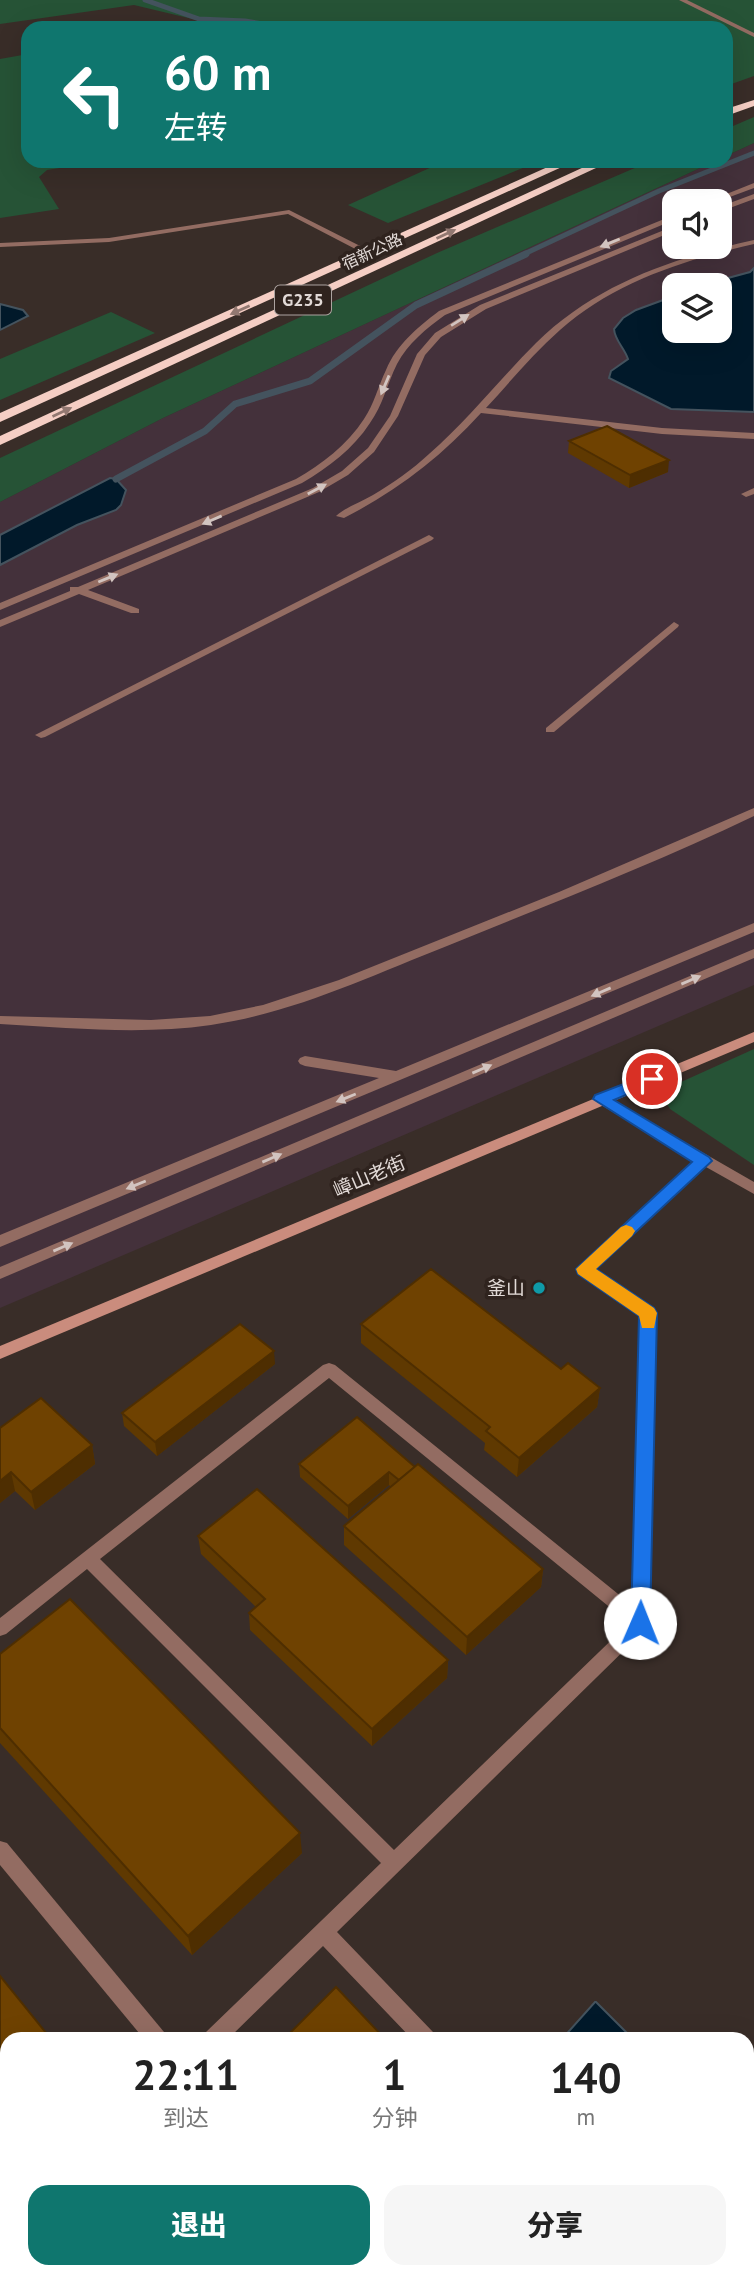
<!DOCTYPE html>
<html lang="zh">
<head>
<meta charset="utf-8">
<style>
	body { margin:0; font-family:"PT Sans","Noto Sans SC",sans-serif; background:#f6f6f6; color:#222; height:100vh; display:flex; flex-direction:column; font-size:26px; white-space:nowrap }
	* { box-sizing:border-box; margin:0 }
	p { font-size:23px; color:#767676 }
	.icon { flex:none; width:38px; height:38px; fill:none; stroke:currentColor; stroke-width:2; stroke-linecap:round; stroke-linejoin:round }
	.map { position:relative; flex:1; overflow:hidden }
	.side { position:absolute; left:0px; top:2032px; width:754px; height:247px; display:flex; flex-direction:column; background:#fff; border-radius:21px 21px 0 0; box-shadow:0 7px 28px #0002 }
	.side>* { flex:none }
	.guide { position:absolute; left:21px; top:21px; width:712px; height:147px; border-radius:21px; box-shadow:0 7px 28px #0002; background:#0f766e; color:#fff; overflow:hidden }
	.fabs { position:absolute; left:662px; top:189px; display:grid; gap:14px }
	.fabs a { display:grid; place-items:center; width:70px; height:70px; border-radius:14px; background:#fff; box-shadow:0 7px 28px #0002; font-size:35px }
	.pin { position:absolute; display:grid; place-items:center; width:60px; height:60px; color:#fff; margin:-30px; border:4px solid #fff; border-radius:50%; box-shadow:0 2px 7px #0007 }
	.me { position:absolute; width:77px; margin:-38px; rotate:1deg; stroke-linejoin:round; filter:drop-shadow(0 0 5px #0008) }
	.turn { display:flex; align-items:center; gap:24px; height:147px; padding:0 28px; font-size:32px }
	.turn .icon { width:91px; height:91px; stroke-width:2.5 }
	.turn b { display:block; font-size:49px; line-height:60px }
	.eta { display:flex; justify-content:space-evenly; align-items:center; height:119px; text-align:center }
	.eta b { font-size:42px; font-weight:800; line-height:49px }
	.button { display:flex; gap:14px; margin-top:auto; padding:14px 28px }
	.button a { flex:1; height:80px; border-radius:21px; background:#0f766e; color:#fff; font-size:28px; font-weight:800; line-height:80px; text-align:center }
	.button a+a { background:#f6f6f6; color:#222 }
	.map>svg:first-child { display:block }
	.commercial { fill:#44313b; fill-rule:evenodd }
	.green { fill:#265336 }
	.water { fill:#01192a; stroke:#44535e; stroke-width:2 }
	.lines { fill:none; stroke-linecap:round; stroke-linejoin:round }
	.stream-far1 { stroke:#44535e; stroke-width:5 }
	.stream { stroke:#44535e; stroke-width:7 }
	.lane { fill:#936c62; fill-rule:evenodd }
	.secondary { fill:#ca8c7d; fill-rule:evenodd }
	.highway { fill:#f5cec4; fill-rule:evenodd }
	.wall { fill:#5f3901 }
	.shaded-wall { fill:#4e2e01 }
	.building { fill:#6f4201; stroke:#4e2e01; stroke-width:2 }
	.oneway { fill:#927871 }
	.oneway2 { fill:#d2c4c0 }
	.route { fill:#1a73e8; stroke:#114b97; stroke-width:2 }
	.slow { fill:#f59e0b }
	.culture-dot { fill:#0f9aa8; stroke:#2f231e; stroke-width:2.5 }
	.labels { text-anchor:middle; stroke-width:7; stroke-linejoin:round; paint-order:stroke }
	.far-street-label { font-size:16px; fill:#e2dad7; stroke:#2f231e }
	.shield { fill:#2f231e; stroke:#aca3a0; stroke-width:2 }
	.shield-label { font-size:18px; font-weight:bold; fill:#e2dad7 }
	.street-label { font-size:19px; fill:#e2dad7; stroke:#2f231e }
	.poi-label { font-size:19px; fill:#e2dad7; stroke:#2f231e; text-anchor:end }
</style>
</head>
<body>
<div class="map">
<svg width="754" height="2278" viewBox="0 0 754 2278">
	<rect width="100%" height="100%" fill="#392d28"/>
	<path class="commercial" d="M754,143V985L0,1308V502L163,418L715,161H726V156ZM674,201H719V247H674ZM674,285H719V331H674Z"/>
	<g class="green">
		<path d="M0,0H754V76L726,86V28H161L201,21L134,5L0,24Z"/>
		<path d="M28,54V161H103L47,170L39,177L59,209L0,218V59Z"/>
		<path d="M754,117V143L726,156V129Z"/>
		<path d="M445,161H540L388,223L348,205Z"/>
		<path d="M651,161H715L163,418L0,502V458L437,253Z"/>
		<path d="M111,312L155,333L0,400V359Z"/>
		<path d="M754,1049V1165L670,1109L663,1098L670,1087Z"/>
	</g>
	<g class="water">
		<path d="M754,268V412L671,409L609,378L611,371L628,359C624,347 615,341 614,329L623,318L636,310L674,296V331H719V285H702L750,272Z"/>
		<path d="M0,304L23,310L28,316L0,330Z"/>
		<path d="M110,478L116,479L126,490L121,505L116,510L77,525L0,565V535Z"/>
		<path d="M595,2002H596L633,2039H562Z"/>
	</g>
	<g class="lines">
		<g class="stream-far1">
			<path d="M145,0L199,19L245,21L286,28"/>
			<path d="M522,255L659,191L754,153"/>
		</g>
		<path class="stream" d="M116,479L205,431L235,404L310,381L416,305L526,254"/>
		<g class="lane">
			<path d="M679,0H687L754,33V37Z"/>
			<path d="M754,183V188L719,201H709Z"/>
			<path d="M754,194V199L719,212V207Z"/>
			<path d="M289,210L372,252L365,254L288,214L109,242L0,247V243L109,238Z"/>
			<path d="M674,215V220L445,315C426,329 408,343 397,364C387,384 383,405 370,423C353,449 329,467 302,483L0,610V603L296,479C322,464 347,445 364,419C374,404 378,387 386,370C397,344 417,328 439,311Z"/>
			<path d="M674,226V231L486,309L441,337L425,355L398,416L374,452L348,475L319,492L88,590L139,609V613H131L79,594L0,627V620L70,591V587H78L313,488L342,471L368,448L390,416L417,354L435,333L480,305Z"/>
			<path d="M754,240V244C684,260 614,282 560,330C533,354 510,382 486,408L662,428L754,433V439L662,434L481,413C441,457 397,491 344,518L336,516C346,507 361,502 373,495C393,483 412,470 429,454C468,420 499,380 536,343C596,284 673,258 754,240Z"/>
			<path d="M754,488V494L746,497L741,494Z"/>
			<path d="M429,535L434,538L432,540L45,737L41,738L35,735Z"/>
			<path d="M674,622L679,625L678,627L554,732H546V728Z"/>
			<path d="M754,808V816C654,864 550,904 447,946C370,976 294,1013 211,1025C142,1035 70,1028 0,1024V1016L151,1020L210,1016L263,1005L339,980L559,892Z"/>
			<path d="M754,923V932L0,1247V1235L379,1078L305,1066L300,1064L298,1061L300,1058L305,1056L396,1071Z"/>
			<path d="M754,949V958L0,1279V1267Z"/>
			<path d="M601,1094L754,1182V1194L706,1167L594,1268L653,1309L656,1313L650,1623L647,1628L337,1932L433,2032L436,2039H412L323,1946L228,2039H203L206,2032L381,1863L87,1569L6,1634L0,1636V1618L323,1365L329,1363L335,1365L633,1606L640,1316L579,1273L577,1269L695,1161L596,1102L594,1099L596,1096ZM329,1378L629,1623L394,1850L100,1559Z"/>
			<path d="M0,1841L7,1843L164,2032L167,2039H144L0,1865Z"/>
			<path d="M340,2272H365L368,2278H343Z"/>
			<path d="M660,2272H688L691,2278H663Z"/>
		</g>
		<path class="secondary" d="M754,1032V1042L0,1359V1346Z"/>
		<g class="highway">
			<path d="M754,100V106L726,116V109Z"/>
			<path d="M561,161H575L0,422V413Z"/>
			<path d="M597,161H611L0,445V436Z"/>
		</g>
	</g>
	<g class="wall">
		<path d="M569,441L668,472L629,488L568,453Z"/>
		<path d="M361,1324L561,1369L600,1388L597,1407L517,1477L484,1450L485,1443L361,1343Z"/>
		<path d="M275,1364L157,1456L124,1426L122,1413Z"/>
		<path d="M0,1428L92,1445L95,1464L35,1510L15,1491L0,1503Z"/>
		<path d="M299,1464L415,1467L543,1569L541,1587L466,1655L344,1545V1526L391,1487L389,1485L348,1519L300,1477Z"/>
		<path d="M198,1536L448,1660L447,1678L372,1746L250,1630L249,1613L256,1607L201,1554Z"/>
		<path d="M0,1654L302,1853L192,1955L0,1743Z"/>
	</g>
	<g class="shaded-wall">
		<path d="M669,460L668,472L629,488L630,475Z"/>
		<path d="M274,1351L275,1364L157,1456L155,1442Z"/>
		<path d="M600,1388L597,1407L517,1477L519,1458Z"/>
		<path d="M92,1445L95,1464L35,1510L31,1492Z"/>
		<path d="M11,1472L15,1491L0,1503V1481Z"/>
		<path d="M389,1472V1485L348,1519V1506Z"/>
		<path d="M543,1569L541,1587L466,1655L467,1637Z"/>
		<path d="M448,1660L447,1678L372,1746V1729Z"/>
		<path d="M300,1833L302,1853L192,1955L188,1936Z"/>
		<path d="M179,2272H197L191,2278H173Z"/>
	</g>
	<g class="building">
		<path d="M607,426L669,460L630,475L569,441Z"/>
		<path d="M431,1269L561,1369L568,1363L600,1388L519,1458L486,1431L490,1427L361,1324Z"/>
		<path d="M240,1324L274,1351L155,1442L122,1413Z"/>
		<path d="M41,1398L92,1445L31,1492L11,1472L0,1481V1428Z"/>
		<path d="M357,1417L415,1467L399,1480L389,1472L348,1506L299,1464Z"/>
		<path d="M418,1464L543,1569L467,1637L344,1526Z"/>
		<path d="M257,1489L448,1660L372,1729L249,1613L265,1599L198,1536Z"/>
		<path d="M70,1599L300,1833L188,1936L0,1728V1654Z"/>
		<path d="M0,1976L51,2039H7V2272H179L173,2278H0Z"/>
		<path d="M336,1987L385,2039H284Z"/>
	</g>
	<defs><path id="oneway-solid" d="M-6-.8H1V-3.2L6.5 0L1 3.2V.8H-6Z" transform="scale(1.75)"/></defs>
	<g class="oneway">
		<use href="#oneway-solid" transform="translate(446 234) rotate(-25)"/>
		<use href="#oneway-solid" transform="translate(240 310) rotate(156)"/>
		<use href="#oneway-solid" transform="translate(62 412) rotate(-25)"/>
	</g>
	<g class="oneway2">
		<use href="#oneway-solid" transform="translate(610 243) rotate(158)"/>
		<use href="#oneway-solid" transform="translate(460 320) rotate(-32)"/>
		<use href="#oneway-solid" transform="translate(385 385) rotate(113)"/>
		<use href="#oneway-solid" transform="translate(317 489) rotate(-28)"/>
		<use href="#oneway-solid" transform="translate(212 520) rotate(157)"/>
		<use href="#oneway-solid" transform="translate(108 578) rotate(-22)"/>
		<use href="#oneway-solid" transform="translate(691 980) rotate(-23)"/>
		<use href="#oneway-solid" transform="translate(601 992) rotate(157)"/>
		<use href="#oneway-solid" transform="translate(482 1069) rotate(-23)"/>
		<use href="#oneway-solid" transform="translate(346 1098) rotate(158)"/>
		<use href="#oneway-solid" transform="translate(272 1158) rotate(-23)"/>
		<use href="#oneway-solid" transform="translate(136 1185) rotate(158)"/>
		<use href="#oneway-solid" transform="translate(63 1247) rotate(-23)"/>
	</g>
	<path class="route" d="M652,1073L657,1075L659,1079L657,1082L614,1100L709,1157L712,1161L596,1269L654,1308L657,1313L650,1623L647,1629L640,1632L634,1629L631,1623L639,1316L578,1274L576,1269L692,1162L593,1099L595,1095Z"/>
	<path class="slow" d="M626,1225L632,1227L635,1231L632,1236L596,1269L654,1308L657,1313L654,1328H642L639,1316L578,1274L576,1269L621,1227Z"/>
	<circle class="culture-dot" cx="539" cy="1288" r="7"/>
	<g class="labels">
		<g class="far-street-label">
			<text transform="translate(372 251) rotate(-25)" y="6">宿新公路</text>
		</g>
		<rect class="shield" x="275" y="285.5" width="56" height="29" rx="5"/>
		<g class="shield-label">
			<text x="303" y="306">G235</text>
		</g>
		<g class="street-label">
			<text transform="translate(369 1176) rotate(-23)" y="7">嶂山老街</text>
		</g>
		<g class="poi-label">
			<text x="525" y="1295">釜山</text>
		</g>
	</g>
</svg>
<div class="fabs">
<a><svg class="icon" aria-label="sound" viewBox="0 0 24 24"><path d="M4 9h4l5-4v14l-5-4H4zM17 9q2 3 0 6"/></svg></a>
<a><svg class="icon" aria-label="layers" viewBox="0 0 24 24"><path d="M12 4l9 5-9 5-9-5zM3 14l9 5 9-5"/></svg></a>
</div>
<div class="pin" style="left:652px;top:1079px;background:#d93025"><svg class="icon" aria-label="arrive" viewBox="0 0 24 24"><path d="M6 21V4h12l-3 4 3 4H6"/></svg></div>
<svg class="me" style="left:640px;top:1623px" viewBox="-20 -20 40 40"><circle r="19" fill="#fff"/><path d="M0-13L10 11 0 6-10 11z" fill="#1a73e8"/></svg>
<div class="guide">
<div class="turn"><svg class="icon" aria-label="left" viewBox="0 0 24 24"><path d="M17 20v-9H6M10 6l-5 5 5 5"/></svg><div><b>60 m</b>左转</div></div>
</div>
<section class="side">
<div class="eta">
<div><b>22:11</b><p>到达</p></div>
<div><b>1</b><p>分钟</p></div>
<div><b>140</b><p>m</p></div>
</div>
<div class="button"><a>退出</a><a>分享</a></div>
</section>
</div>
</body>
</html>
